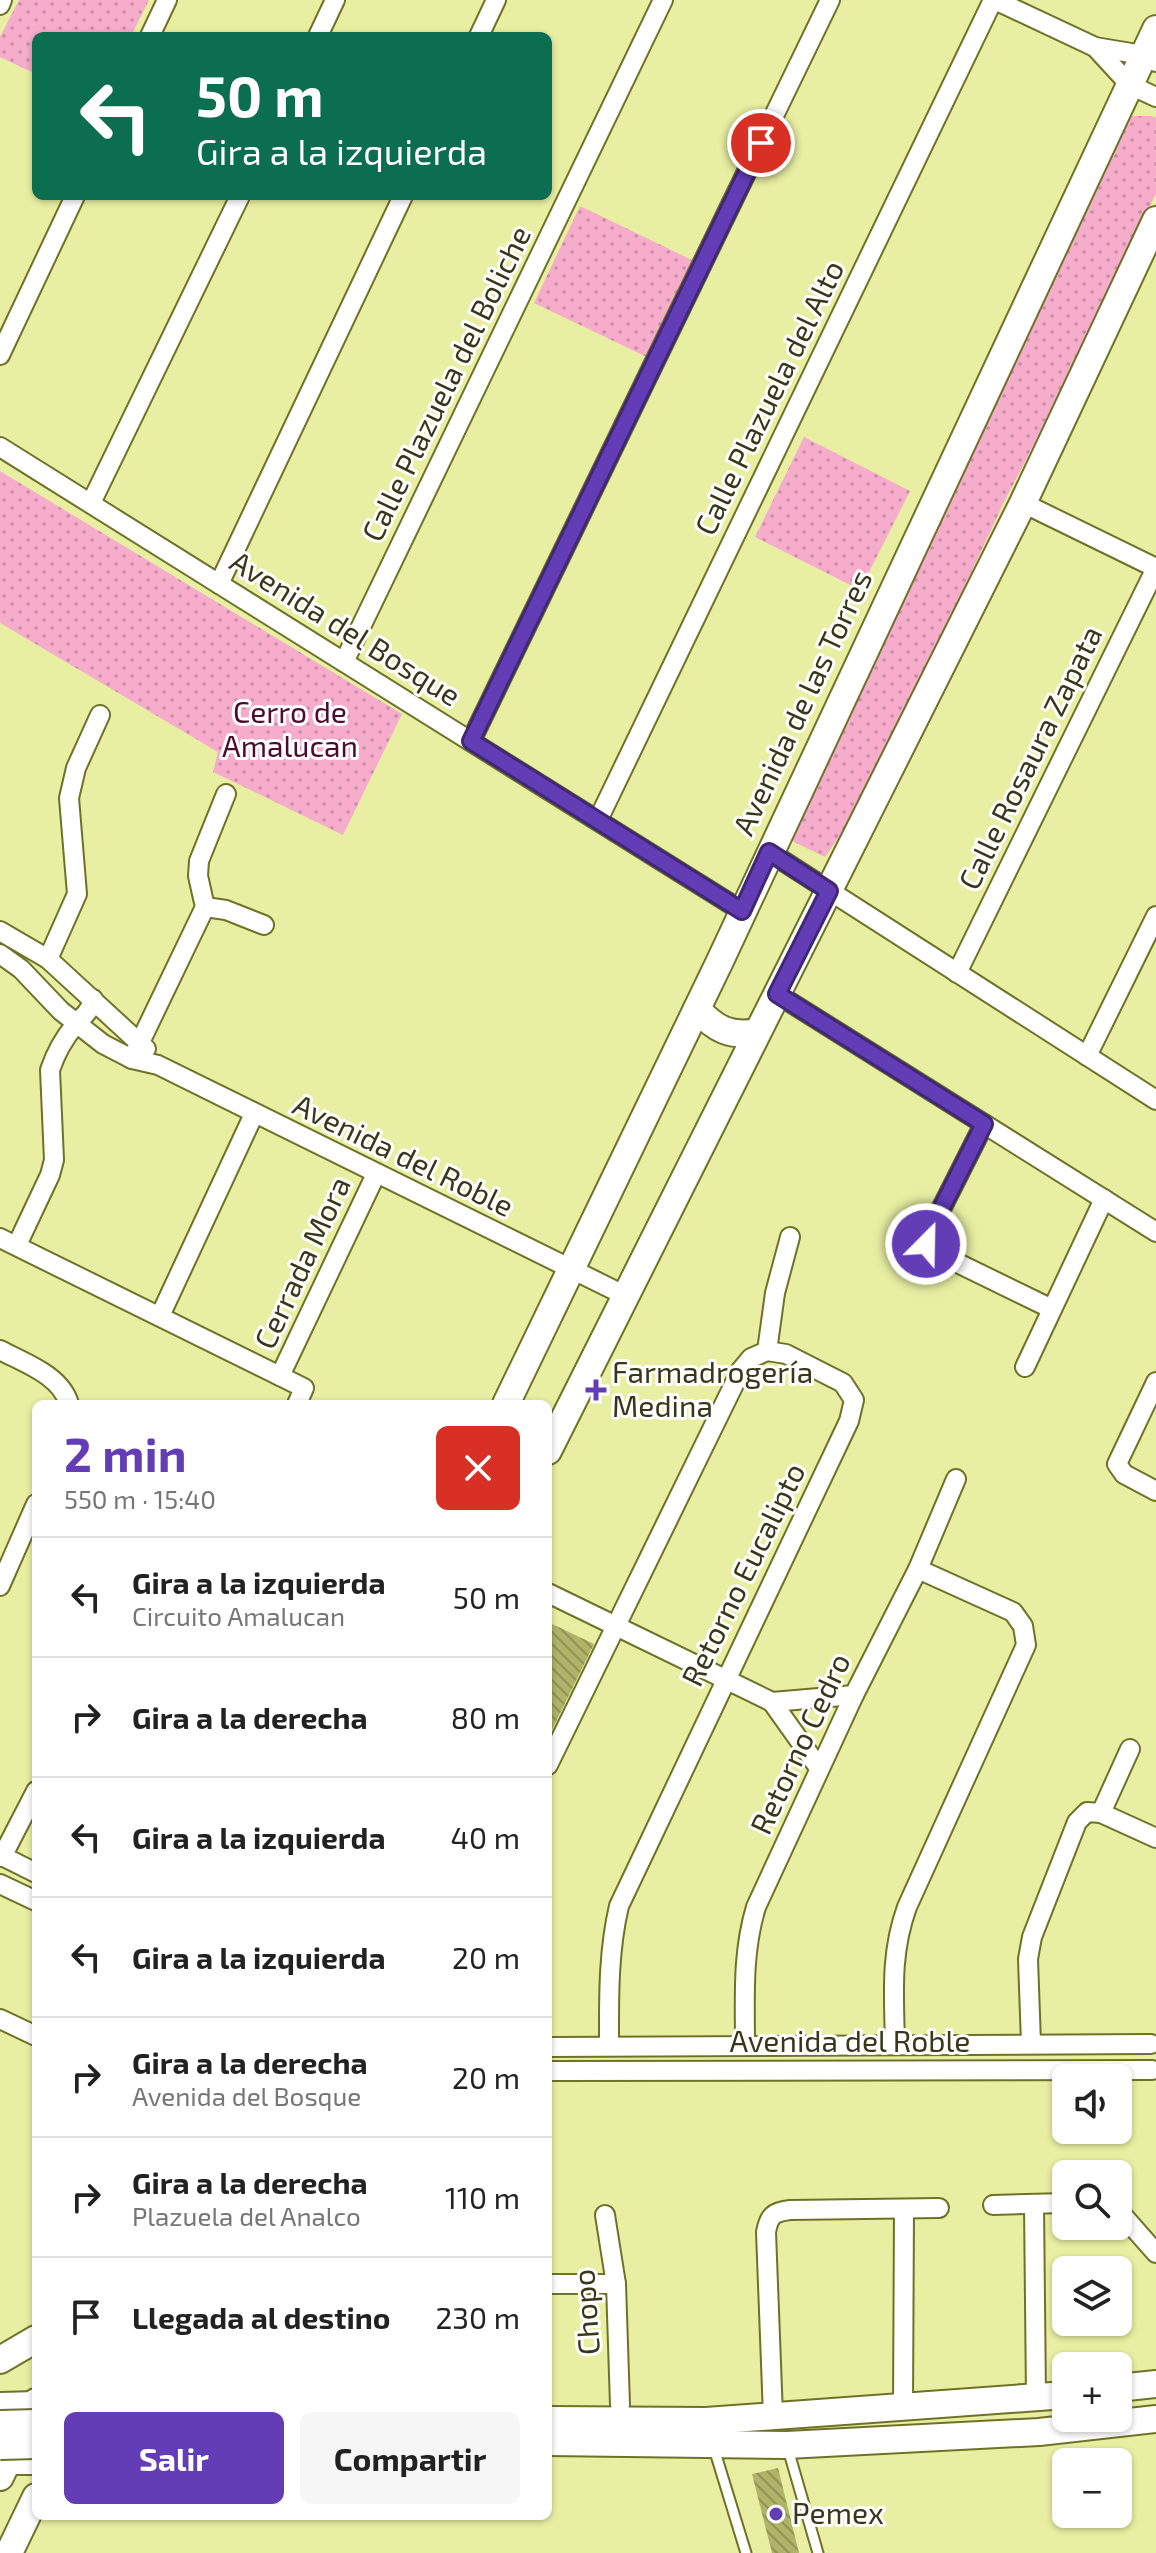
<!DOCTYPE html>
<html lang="es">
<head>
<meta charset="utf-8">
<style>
	body { margin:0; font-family:"Exo 2",sans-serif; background:#f6f6f6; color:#222; height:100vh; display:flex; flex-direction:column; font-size:30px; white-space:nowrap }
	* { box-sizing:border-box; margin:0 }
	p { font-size:26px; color:#767676 }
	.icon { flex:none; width:44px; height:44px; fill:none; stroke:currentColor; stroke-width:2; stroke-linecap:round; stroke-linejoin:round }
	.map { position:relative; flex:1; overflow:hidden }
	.panel { position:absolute; left:32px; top:1400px; width:520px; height:1120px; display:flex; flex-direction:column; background:#fff; border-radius:12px; box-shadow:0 2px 6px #0004 }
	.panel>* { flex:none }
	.banner { position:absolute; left:32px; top:32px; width:520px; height:168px; border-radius:12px; box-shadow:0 2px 6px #0004; background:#0b6e4f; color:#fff; overflow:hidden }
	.tools { position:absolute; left:1052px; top:2064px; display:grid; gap:16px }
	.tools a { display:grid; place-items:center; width:80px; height:80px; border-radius:12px; background:#fff; box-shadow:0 2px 6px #0004; font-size:40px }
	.pin { position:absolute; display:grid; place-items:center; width:68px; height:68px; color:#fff; margin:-34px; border:4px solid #fff; border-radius:50%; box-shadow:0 2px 8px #0007 }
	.me { position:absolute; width:88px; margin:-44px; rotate:23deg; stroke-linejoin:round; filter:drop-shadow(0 0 6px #0008) }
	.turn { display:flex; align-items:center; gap:28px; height:168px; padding:0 32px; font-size:36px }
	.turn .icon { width:104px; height:104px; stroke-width:2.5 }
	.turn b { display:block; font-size:56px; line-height:68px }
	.round { display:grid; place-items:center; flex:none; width:84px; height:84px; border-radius:12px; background:#f6f6f6 }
	.headline { display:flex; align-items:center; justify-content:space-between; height:136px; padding:0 32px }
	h1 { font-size:48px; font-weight:700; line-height:60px; color:#623db5 }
	.primary-button { display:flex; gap:16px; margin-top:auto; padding:16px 32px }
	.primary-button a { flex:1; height:92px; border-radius:12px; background:#623db5; color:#fff; font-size:32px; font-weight:700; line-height:92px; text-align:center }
	.primary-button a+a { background:#f6f6f6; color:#222 }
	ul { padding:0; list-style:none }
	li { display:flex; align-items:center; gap:24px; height:120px; padding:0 32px; border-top:2px solid #e0e0e0 }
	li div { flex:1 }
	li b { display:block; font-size:30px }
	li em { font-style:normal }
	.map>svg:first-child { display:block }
	.park { fill:url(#park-dots) }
	.building { fill:url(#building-back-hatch) }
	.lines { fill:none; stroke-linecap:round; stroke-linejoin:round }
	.lane-casing { stroke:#6e7227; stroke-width:13 }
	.street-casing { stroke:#6e7227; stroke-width:22 }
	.secondary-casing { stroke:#6e7227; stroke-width:30 }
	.lane { stroke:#fff; stroke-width:9 }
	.street { stroke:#fff; stroke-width:18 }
	.secondary { stroke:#fff; stroke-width:26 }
	.secondary-bridge-casing { stroke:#6e7227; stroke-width:30; stroke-linecap:butt }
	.secondary-bridge { stroke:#fff; stroke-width:26 }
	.route-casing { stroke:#402876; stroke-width:20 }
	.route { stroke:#623db5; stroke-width:14 }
	.poi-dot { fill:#623db5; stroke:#fff; stroke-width:3 }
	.labels { text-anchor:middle; stroke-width:6; stroke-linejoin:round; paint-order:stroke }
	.street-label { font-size:30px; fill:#363819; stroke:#fff }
	.park-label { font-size:30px; fill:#4d0b30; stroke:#fff }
	.poi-label { font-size:30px; fill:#363819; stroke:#fff; text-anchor:start }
</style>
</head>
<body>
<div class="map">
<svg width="1156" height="2553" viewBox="0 0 1156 2553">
	<defs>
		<pattern id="park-dots" width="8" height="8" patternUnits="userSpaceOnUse" patternTransform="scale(2)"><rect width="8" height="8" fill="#f6accb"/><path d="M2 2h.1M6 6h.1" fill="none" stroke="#c88da4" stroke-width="1.8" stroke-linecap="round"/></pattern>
		<pattern id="building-back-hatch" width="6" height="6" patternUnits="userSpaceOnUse" patternTransform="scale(2)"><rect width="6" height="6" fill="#afb469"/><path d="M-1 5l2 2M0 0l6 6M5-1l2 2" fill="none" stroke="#8f9356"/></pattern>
	</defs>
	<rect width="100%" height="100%" fill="#e8efa2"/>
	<g class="park">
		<path d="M19,0H149L131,36H36V74L0,57V37Z"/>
		<path d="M1132,116H1152L1156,118V193L1086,344L1004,502L855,822L839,837L825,857L788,839L972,436Z"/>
		<path d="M580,206L692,260L649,358L534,303Z"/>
		<path d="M804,437L910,491L860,590L755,537Z"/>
		<path d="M0,471L402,714L343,835L213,772L218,752L0,623Z"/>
	</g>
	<g class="building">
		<path d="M548,1622L594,1644L548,1738Z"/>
		<path d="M778,2468L799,2553H772L752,2474Z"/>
	</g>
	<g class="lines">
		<defs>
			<g id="lane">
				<path d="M788,2449L818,2553"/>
				<path d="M716,2455L746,2553"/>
			</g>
			<g id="street">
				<path d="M995,0L1095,47L1143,55L1156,62"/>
				<path d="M0,5L2,0"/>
				<path d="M150,36L167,0"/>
				<path d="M318,36L335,0"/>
				<path d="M479,36L496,0"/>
				<path d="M1095,47L1130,85L1156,97"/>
				<path d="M0,355L75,196"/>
				<path d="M0,447L742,911"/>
				<path d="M91,503L240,196"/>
				<path d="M1023,503L1156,568"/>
				<path d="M219,584L403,196"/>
				<path d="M344,662L663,0"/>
				<path d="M471,741L830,0"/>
				<path d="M598,820L993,0"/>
				<path d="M769,852L1156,1100"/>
				<path d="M205,907L226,910L264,925"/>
				<path d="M0,931L48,959L146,1049"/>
				<path d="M0,954L21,969L61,1011L103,1044L132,1059L158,1065L624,1295"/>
				<path d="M48,959L77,894L69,798L76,768L100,715"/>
				<path d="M957,973L1156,568"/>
				<path d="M777,994L1156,1232"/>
				<path d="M1087,1056L1156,916"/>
				<path d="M132,1059L205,907L198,876L199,861L226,794"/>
				<path d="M984,1124L929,1233L926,1244L935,1252L1052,1309"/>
				<path d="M0,1238L304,1388L297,1404"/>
				<path d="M17,1245L50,1175L54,1160L50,1070C55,1055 65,1037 75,1025C84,1015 90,1012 93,999"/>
				<path d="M160,1316L254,1114"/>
				<path d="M0,1350C24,1363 61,1375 69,1404"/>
				<path d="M767,1351L775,1293L790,1237"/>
				<path d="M1025,1367L1104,1199"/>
				<path d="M280,1376L376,1174"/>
				<path d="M1156,1382L1117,1464L1124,1474L1156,1491"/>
				<path d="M0,1586L36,1504"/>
				<path d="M548,1593L772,1702L819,1768"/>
				<path d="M772,1702L854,1695"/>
				<path d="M548,1765L741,1370L751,1358L767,1351L786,1354L843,1383L854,1400L849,1421L619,1906C608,1953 609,1999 609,2046"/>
				<path d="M1101,1813L1156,1838"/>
				<path d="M0,1855L36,1873"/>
				<path d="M2,1857L36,1791"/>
				<path d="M0,1884L36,1901"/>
				<path d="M0,2019L36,2036"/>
				<path d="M1031,2043L1028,1959L1032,1937L1077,1822L1087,1812L1101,1813L1130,1749"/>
				<path d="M895,2044C894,1995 890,1954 907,1907L1026,1645L1023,1626L1013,1612L918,1569"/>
				<path d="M745,2045C745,1998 742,1953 756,1907L854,1695L918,1569L956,1479"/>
				<path d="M548,2047L1151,2044"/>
				<path d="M548,2071L1152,2070"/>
				<path d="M1034,2204L1036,2398"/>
				<path d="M993,2205L1066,2203"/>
				<path d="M1118,2210L1156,2253"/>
				<path d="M605,2215L616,2284L620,2405"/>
				<path d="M548,2284H616"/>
				<path d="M903,2407L904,2209"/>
				<path d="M773,2416L766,2232C769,2216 773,2212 790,2210L939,2208"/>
			</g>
			<g id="secondary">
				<path d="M697,1009C715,1029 730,1037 757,1032"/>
				<path d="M506,1404L720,961L1156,29"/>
				<path d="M548,1451L1023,503L1156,220"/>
				<path d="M0,2360L36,2339"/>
				<path d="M1118,2388L1156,2384"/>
				<path d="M0,2406L36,2405"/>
				<path d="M548,2420L706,2421L1066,2395"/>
				<path d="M548,2442L787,2445L1039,2432L1156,2419"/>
				<path d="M0,2461H36"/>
				<path d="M0,2477L36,2402"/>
				<path d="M9,2553L36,2497"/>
			</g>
		</defs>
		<use href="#lane" class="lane-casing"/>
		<use href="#street" class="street-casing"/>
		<use href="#secondary" class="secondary-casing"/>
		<use href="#lane" class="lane"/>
		<use href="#street" class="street"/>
		<use href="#secondary" class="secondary"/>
		<defs>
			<g id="secondary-bridge">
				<path d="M0,2424L36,2423"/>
				<path d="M0,2446L36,2445"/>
			</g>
		</defs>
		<use href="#secondary-bridge" class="secondary-bridge-casing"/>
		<use href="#secondary-bridge" class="secondary-bridge"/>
	</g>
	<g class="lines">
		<defs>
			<path id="route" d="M761,143L471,741L742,911L769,852L829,891L777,994L984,1124L929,1233L926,1244"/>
		</defs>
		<use href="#route" class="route-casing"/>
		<use href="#route" class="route"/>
	</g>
	<g class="poi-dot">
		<path d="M592 1378h8v8h8v8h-8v8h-8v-8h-8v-8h8z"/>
		<circle cx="776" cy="2514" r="8"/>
	</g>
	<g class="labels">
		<g class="street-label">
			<text transform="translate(447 384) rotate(-64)" y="10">Calle Plazuela del Boliche</text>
			<text transform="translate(770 398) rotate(-64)" y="10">Calle Plazuela del Alto</text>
			<text transform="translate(345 629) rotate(32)" y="10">Avenida del Bosque</text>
			<text transform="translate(803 703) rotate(-65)" y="10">Avenida de las Torres</text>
			<text transform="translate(1031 758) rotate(-64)" y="10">Calle Rosaura Zapata</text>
			<text transform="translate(403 1156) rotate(26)" y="10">Avenida del Roble</text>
			<text transform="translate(303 1263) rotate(-65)" y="10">Cerrada Mora</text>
			<text transform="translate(744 1575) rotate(-64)" y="10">Retorno Eucalipto</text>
			<text transform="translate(801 1744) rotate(-65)" y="10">Retorno Cedro</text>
			<text x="850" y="2052">Avenida del Roble</text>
			<text transform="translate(587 2312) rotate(-94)" y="10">Chopo</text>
		</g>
		<g class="park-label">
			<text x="290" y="723">Cerro de<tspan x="290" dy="34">Amalucan</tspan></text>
		</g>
		<g class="poi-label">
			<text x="612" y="1383">Farmadrogería<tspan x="612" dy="34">Medina</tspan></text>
			<text x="792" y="2524">Pemex</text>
		</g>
	</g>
</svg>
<div class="tools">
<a><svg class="icon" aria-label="sound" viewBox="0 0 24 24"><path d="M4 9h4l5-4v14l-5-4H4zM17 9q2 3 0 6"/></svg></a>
<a><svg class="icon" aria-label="search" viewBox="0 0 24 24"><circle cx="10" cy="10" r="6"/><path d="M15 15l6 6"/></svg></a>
<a><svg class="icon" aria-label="layers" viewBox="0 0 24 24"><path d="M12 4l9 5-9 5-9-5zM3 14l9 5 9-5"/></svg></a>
<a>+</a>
<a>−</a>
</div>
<div class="pin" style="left:761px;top:143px;background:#d93025"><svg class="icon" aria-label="arrive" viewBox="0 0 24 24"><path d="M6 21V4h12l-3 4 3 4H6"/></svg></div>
<svg class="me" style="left:926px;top:1244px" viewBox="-20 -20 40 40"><circle r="17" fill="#623db5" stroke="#fff" stroke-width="3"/><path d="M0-11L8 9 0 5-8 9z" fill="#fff"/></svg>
<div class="banner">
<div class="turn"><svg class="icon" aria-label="left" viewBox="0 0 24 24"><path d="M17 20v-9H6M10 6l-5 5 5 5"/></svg><div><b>50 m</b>Gira a la izquierda</div></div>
</div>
<section class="panel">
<div class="headline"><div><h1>2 min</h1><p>550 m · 15:40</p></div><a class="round" style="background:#d93025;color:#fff"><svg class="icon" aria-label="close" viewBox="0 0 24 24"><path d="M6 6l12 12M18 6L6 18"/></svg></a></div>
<ul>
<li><svg class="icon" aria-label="left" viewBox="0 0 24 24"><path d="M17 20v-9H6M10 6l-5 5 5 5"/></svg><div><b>Gira a la izquierda</b><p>Circuito Amalucan</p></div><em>50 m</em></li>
<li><svg class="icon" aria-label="right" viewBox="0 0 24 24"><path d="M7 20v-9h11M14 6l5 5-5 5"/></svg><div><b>Gira a la derecha</b></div><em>80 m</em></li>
<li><svg class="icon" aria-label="left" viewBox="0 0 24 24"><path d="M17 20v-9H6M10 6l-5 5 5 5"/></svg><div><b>Gira a la izquierda</b></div><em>40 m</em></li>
<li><svg class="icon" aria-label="left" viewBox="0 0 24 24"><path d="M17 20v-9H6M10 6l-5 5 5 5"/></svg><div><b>Gira a la izquierda</b></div><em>20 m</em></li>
<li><svg class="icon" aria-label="right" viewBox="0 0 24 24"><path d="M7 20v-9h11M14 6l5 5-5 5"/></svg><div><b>Gira a la derecha</b><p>Avenida del Bosque</p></div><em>20 m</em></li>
<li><svg class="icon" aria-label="right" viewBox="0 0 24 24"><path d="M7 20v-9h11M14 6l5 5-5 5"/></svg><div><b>Gira a la derecha</b><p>Plazuela del Analco</p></div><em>110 m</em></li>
<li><svg class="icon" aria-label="arrive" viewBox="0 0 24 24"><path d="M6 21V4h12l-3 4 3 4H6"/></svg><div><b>Llegada al destino</b></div><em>230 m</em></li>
</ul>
<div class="primary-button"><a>Salir</a><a>Compartir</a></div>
</section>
</div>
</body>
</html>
